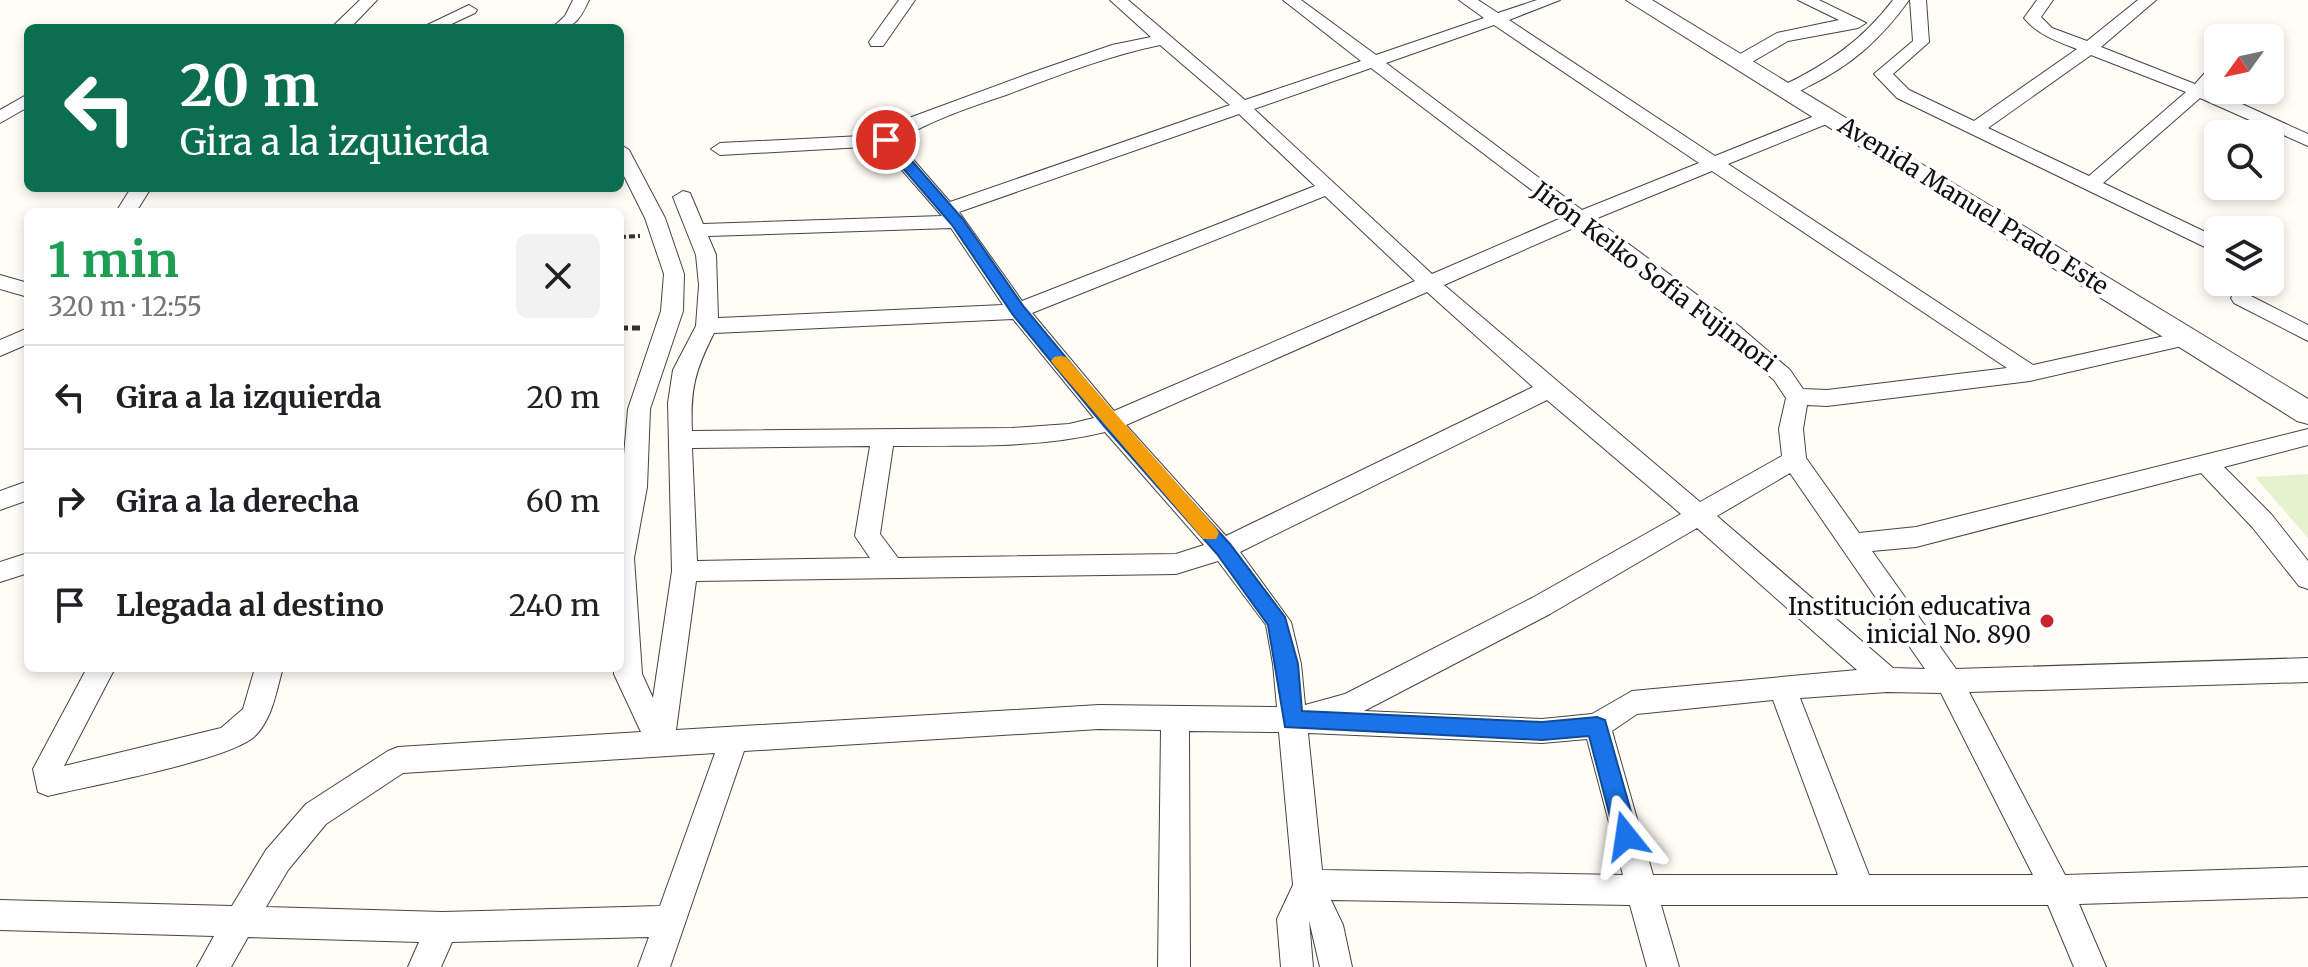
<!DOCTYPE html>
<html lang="es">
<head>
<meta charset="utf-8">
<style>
	body { margin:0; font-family:Merriweather,serif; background:#f2f2f2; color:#202124; height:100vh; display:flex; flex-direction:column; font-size:30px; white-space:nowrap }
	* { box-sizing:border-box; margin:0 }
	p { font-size:26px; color:#757577 }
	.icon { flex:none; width:44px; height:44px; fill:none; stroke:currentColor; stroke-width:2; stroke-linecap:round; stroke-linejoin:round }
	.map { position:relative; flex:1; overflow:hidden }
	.drawer { position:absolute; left:24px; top:208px; width:600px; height:464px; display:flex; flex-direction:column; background:#fff; border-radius:12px; box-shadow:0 4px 12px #0003 }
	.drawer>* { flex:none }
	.banner { position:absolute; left:24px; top:24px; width:600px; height:168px; border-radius:12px; box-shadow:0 4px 12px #0003; background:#0b6e4f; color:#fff; overflow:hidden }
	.needle { width:52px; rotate:237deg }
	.tools { position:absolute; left:2204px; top:24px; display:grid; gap:16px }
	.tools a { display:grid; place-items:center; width:80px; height:80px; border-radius:12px; background:#fff; box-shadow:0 4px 12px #0003; font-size:40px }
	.pin { position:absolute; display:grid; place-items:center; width:68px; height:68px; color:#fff; margin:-34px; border:4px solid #fff; border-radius:50%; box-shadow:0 2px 8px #0007 }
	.me { position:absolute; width:88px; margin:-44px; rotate:345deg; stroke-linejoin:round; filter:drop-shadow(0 0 6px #0008) }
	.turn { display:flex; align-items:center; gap:28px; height:168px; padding:0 24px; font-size:36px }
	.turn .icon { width:104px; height:104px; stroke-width:2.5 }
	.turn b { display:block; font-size:56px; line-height:68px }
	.round { display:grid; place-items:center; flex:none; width:84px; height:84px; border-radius:12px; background:#f2f2f2 }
	.head { display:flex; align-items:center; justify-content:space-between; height:136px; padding:0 24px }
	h1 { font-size:48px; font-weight:700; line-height:60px; color:#1e9e55 }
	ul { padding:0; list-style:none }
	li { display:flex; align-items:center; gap:24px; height:104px; padding:0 24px; border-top:2px solid #e0e0e0 }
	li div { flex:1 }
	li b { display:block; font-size:30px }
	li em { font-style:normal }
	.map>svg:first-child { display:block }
	.pitch { fill:#e6f2cf }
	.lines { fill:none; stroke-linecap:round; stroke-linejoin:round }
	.minor-casing { stroke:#444; stroke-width:2 }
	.tertiary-casing { stroke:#444; stroke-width:2 }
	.path-far1 { stroke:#333; stroke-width:4; stroke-dasharray:6 3; stroke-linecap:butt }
	.path { stroke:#333; stroke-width:5; stroke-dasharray:8 4; stroke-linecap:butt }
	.minor { fill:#fff; fill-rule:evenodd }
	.tertiary { fill:#fff; fill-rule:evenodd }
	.route { fill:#1a73e8; stroke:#114b97; stroke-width:2 }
	.slow { fill:#f59e0b }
	.poi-dot { fill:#c4262e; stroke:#fff; stroke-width:3 }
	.labels { text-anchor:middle; stroke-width:8; stroke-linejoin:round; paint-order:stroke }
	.street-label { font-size:24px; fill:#111; stroke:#fff }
	.poi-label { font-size:24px; fill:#111; stroke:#fff; text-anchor:end }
</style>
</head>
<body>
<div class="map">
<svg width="2308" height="967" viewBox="0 0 2308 967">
	<rect width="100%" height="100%" fill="#fffdf5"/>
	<path class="pitch" d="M2308,474V538L2255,477Z"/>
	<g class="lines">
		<defs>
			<g id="minor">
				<path d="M360,0H377L350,28H331Z"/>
				<path d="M573,0H589C579,21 575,28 552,28L565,16Z"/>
				<path d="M899,0H915L883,46H871L869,42Z"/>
				<path d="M1110,0H1128L1245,100L1361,61L1283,0H1301L1376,55L1484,18L1459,0H1478L1498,13L1537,0H1560L1509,20L1715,156L1822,113H1834L1837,117L1834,121L1728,164L2033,365L2187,331L2195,333L2198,338L2195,343L2030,381L1827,406L1807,405L1803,429L1806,458L1859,533L1916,527L2308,429V445L2224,467L2271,514L2308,561V589L2299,586L2253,528L2201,473L1916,547L1872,551L1956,669L2308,658V682L1969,692L2065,875L2308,867V897L2079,904L2106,967H2074L2048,905H1661L1679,967H1647L1630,905L1331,900L1343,925L1352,967H1320L1309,920L1313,967H1281L1277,919L1293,885L1279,732L1189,731L1190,967H1158L1161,730L1099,729L744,751L670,967H638L649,937L452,942L441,967H408L419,942L248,937L231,967H197L214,936L0,930V900L232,906L266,850L306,804L388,751L398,747L641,732L614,674V668H620V501L628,409L661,311L664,274L645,218L620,168V144L629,150L665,218L684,274L683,311L650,409L647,487L634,558L642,674L653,698L672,571L668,403L673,370L696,326L699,285L696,255L673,197L683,191L690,193L703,224L942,216L881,146L720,155L711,149L720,143L882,135L909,118L1031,73L1112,45L1151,37ZM1494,25L1699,163L1582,210L1386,63ZM1160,45L1230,105L950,202L897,141C931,120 968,108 1006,95C1057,76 1107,56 1160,45ZM1371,68L1566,216L1432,274L1254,109ZM1239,114L1315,186L1022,301L959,212ZM1712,171L2007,368L1827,390L1803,389L1790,370L1739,326L1595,219ZM1325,196L1415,281L1114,411L1032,313ZM1578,226L1723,336L1774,380L1786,398L1779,429L1782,456L1700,502L1444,285ZM951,228L1003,305L718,318L716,255L708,236ZM1427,292L1533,387L1226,536L1126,425ZM1013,319L1094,418L1069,424L1012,428L692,431C690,390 695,370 714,333ZM1547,400L1681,514L1532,598L1345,694L1305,705L1301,664L1291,622L1240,552ZM1105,432L1204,545L1176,554L898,558L880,534L893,446C964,445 1036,449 1105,432ZM870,446L855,536L870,558L697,561L692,448ZM1790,473L1925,669L1893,668L1717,516ZM1697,528L1857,670L1632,691L1592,714L1542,719L1364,711L1550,614ZM1218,561L1266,625L1273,664L1277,707L1099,705L676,730L696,581L1176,574ZM1887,692L1941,693L2033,875H1869L1800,698ZM1773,700L1838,875H1653L1612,731L1637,714ZM1308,733L1542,743L1587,739L1623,875L1322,870ZM715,753L660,906L443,912L266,907L288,870L326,824L403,773Z"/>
				<path d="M1798,0H1819L1866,23L1858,28L1788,41L1745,66H1733L1731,62L1733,58L1777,33L1839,20Z"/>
				<path d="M1893,0H1909C1882,38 1852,65 1809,86C1800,91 1791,97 1780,95L1777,91L1780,87C1826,65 1862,41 1893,0Z"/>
				<path d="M1910,0H1926L1929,42L1893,74L1909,90L1974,121L2077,49C2056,41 2038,35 2024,18L2037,0H2053L2041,17L2052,28L2087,41L2138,0H2156L2101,47L2195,84L2212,65L2218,64V79L2209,89L2308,134V146L2200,98L2103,183L2218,238V252L2211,250L1897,98L1874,74L1913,41ZM2091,55L2186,92L2089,176L1988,128Z"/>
				<path d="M469,5L477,10L475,13L443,28H421Z"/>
				<path d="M2249,29L2257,34L2254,38H2237Z"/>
				<path d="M28,94V107L0,123V110Z"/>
				<path d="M131,188H151L136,212H116Z"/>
				<path d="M0,275L28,283V297L0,289Z"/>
				<path d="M2241,291L2308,325V341L2234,303L2231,298L2234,293Z"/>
				<path d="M28,328V344L0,356V340Z"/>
				<path d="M28,481V500L0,510V491Z"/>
				<path d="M28,553V573L0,582V562Z"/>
				<path d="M87,668H115L64,766L221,728L243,709L255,668H283C276,691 273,718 255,736C230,760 89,786 48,796L38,792L33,769Z"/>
			</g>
			<path id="tertiary" d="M1626,0H1652L2308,399V424L2297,421Z"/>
		</defs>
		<use href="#minor" class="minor-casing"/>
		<use href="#tertiary" class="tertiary-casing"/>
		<path class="path-far1" d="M620,237L640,236"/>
		<path class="path" d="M620,328H641"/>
		<use href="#minor" class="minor"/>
		<use href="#tertiary" class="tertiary"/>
	</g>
	<path class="route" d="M886,136L891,137L962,218L1024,307L1116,418L1230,544L1285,617L1298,664L1302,711L1542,722L1597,717L1605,720L1638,836L1634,843L1626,846L1618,843L1615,836L1589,736L1542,740L1285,727L1268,625L1217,554L1104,426L1013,315L952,225L881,143V137Z"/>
	<path class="slow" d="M1060,356L1066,357L1216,528L1219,533L1216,539H1203L1054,365L1051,361L1054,357Z"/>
	<circle class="poi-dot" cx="2047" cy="621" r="8"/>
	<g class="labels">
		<g class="street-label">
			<text transform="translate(1973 206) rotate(32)" y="8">Avenida Manuel Prado Este</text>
			<text transform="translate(1654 277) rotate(37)" y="8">Jirón Keiko Sofia Fujimori</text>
		</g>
		<g class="poi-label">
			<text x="2031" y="615">Institución educativa<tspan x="2031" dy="28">inicial No. 890</tspan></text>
		</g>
	</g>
</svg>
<div class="tools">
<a><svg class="needle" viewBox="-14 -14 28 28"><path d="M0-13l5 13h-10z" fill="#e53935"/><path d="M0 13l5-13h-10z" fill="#757577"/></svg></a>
<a><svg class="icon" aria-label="search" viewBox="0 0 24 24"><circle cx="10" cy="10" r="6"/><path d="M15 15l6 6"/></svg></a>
<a><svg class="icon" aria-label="layers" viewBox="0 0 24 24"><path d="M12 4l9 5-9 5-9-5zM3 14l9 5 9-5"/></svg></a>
</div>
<div class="pin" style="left:886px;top:140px;background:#d93025"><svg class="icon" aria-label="arrive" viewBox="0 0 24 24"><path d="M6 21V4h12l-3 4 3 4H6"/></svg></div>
<svg class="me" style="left:1626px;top:836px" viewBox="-20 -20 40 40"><path d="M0-17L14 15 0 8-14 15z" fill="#1a73e8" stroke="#fff" stroke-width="4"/></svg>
<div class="banner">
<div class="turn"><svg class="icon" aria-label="left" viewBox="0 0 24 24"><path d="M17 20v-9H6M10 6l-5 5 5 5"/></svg><div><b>20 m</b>Gira a la izquierda</div></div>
</div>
<section class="drawer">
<div class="head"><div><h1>1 min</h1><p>320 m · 12:55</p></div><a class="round"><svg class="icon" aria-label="close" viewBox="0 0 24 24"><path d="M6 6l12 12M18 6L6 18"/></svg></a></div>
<ul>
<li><svg class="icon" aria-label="left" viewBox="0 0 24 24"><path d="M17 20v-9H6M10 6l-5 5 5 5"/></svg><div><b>Gira a la izquierda</b></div><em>20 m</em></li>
<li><svg class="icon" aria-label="right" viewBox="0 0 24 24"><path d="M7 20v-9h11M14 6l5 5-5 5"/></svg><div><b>Gira a la derecha</b></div><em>60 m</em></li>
<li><svg class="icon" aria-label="arrive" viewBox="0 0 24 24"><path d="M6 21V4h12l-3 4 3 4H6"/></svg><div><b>Llegada al destino</b></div><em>240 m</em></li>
</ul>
</section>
</div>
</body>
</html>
